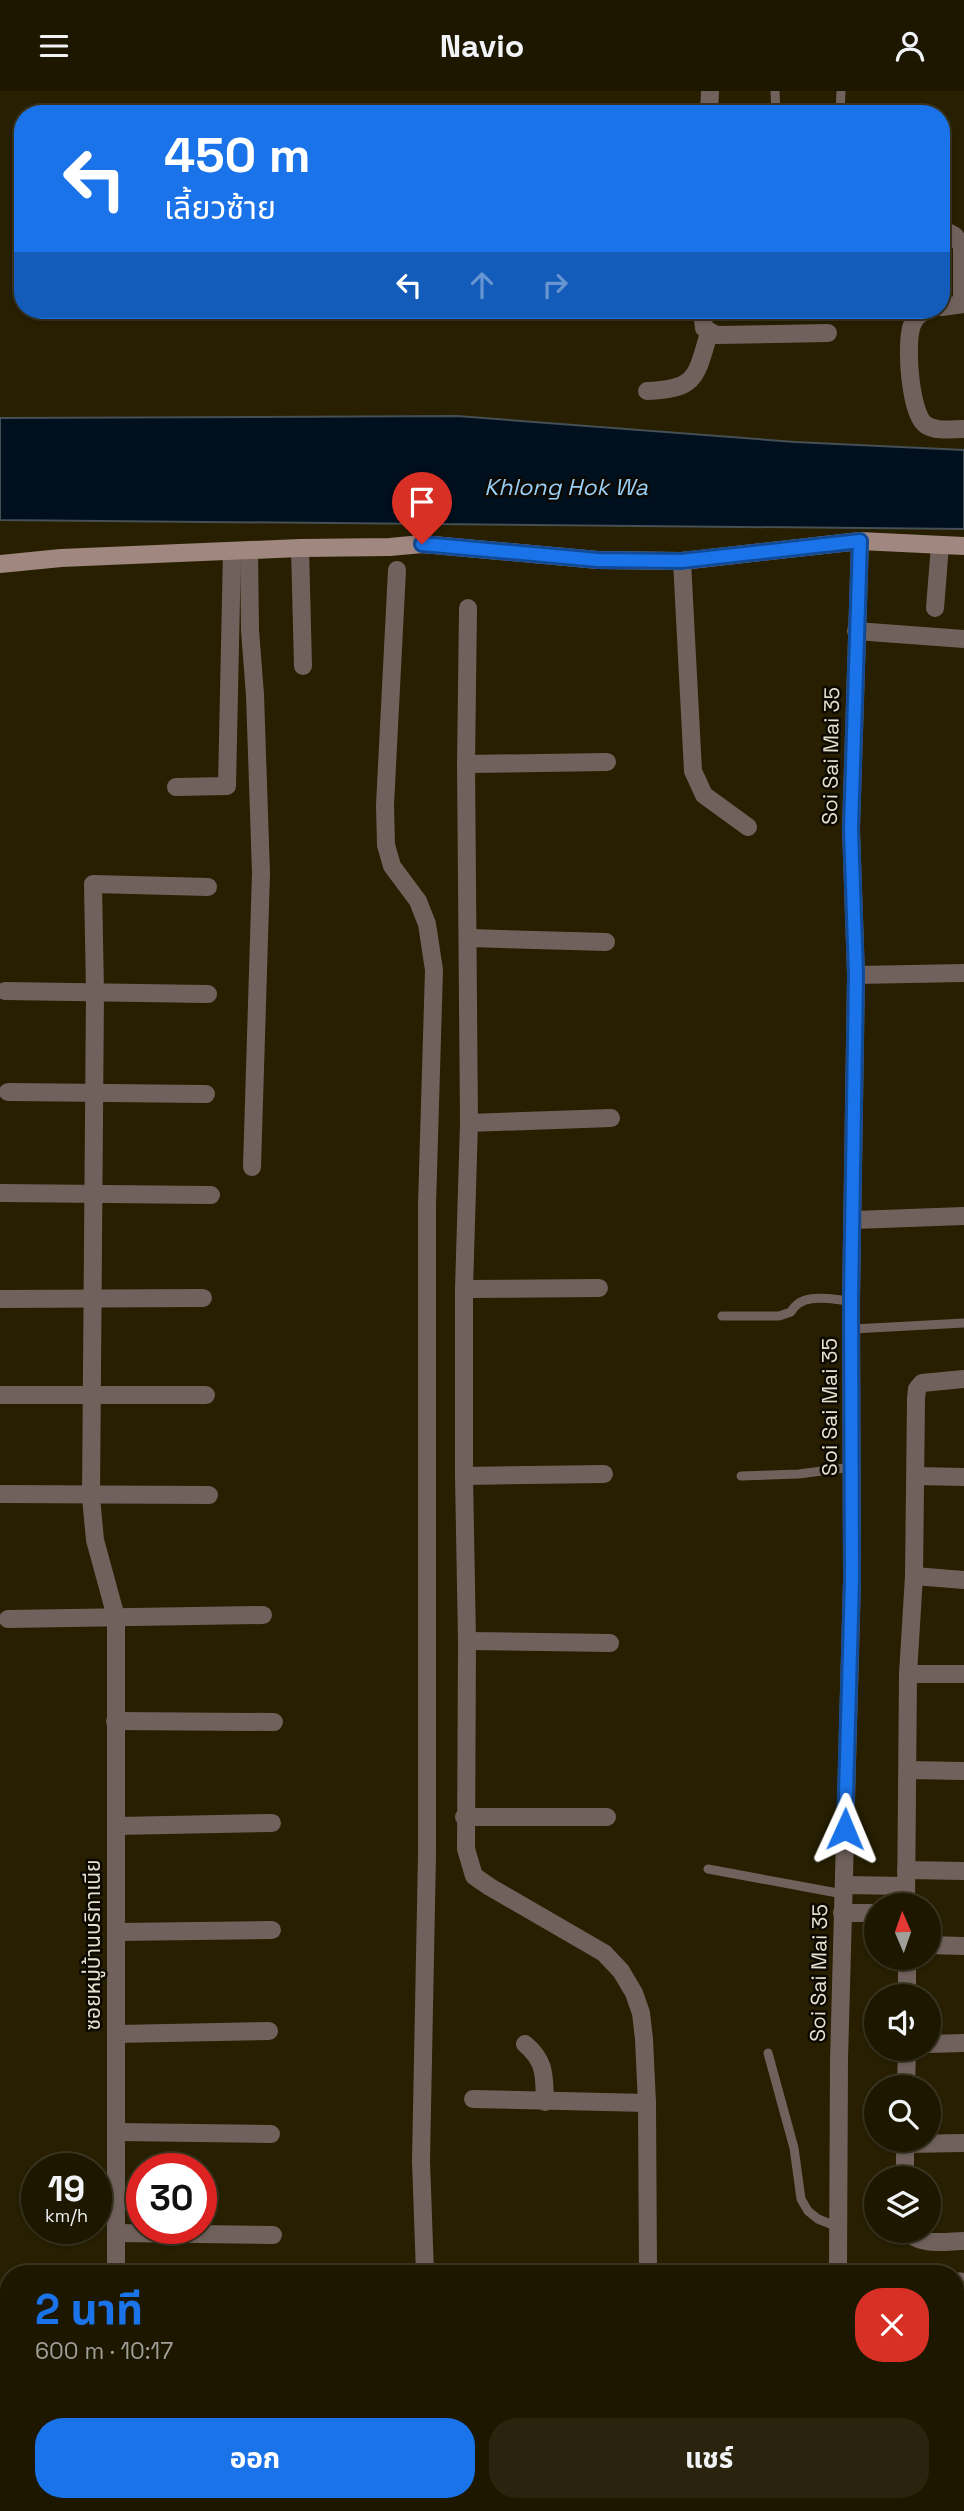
<!DOCTYPE html>
<html lang="th">
<head>
<meta charset="utf-8">
<style>
	body { margin:0; font-family:"Space Grotesk","Noto Sans Thai",sans-serif; background:#2a240f; color:#f1f3f6; height:100vh; display:flex; flex-direction:column; font-size:26px; white-space:nowrap }
	* { box-sizing:border-box; margin:0 }
	p { font-size:23px; color:#a09f99 }
	.icon { flex:none; width:38px; height:38px; fill:none; stroke:currentColor; stroke-width:2; stroke-linecap:round; stroke-linejoin:round }
	.map { position:relative; flex:1; overflow:hidden }
	.details { position:absolute; left:0px; top:2174px; width:964px; height:247px; display:flex; flex-direction:column; background:#1d1700; border-radius:28px 28px 0 0; box-shadow:0 2px 5px #0004,0 0 0 2px #3b3622 }
	.details>* { flex:none }
	.banner { position:absolute; left:14px; top:14px; width:936px; height:214px; border-radius:28px; box-shadow:0 2px 5px #0004,0 0 0 2px #3b3622; background:#1a73e8; color:#fff; overflow:hidden }
	.needle { width:46px; rotate:358deg }
	.controls { position:absolute; left:864px; top:1802px; display:grid; gap:14px }
	.controls a { display:grid; place-items:center; width:77px; height:77px; border-radius:50%; background:#1d1700; box-shadow:0 2px 5px #0004,0 0 0 2px #3b3622; font-size:35px }
	.speed { position:absolute; left:21px; top:2062px; display:flex; gap:14px; font-size:35px; font-weight:700; text-align:center }
	.speed>* { display:grid; place-content:center; width:91px; height:91px; border-radius:50%; background:#1d1700; box-shadow:0 2px 5px #0004,0 0 0 2px #3b3622; line-height:1 }
	.speed small { font-size:18px; font-weight:400 }
	.speed .limit { border:10px solid #d22; background:#fff; color:#111 }
	.pin { position:absolute; display:grid; place-items:center; width:60px; height:60px; color:#fff; margin:-72px -30px; border-radius:50% 50% 50% 0; rotate:-45deg; box-shadow:0 0 7px #0007 }
	.pin .icon { rotate:45deg }
	.me { position:absolute; width:77px; margin:-38px; rotate:1deg; stroke-linejoin:round; filter:drop-shadow(0 0 5px #0008) }
	.turn { display:flex; align-items:center; gap:24px; height:147px; padding:0 35px; font-size:32px }
	.turn .icon { width:91px; height:91px; stroke-width:2.5 }
	.turn b { display:block; font-size:49px; line-height:60px }
	.lanes { display:flex; align-items:center; height:66px; padding:0 35px; background:#0003; justify-content:center; gap:35px; direction:ltr }
	.lanes .off { opacity:.35 }
	.round { display:grid; place-items:center; flex:none; width:74px; height:74px; border-radius:28px; background:#2a240f }
	.overview { display:flex; align-items:center; justify-content:space-between; height:119px; padding:0 35px }
	h1 { font-size:42px; font-weight:700; line-height:52px; color:#1a73e8 }
	.cta { display:flex; gap:14px; margin-top:auto; padding:14px 35px }
	.cta a { flex:1; height:80px; border-radius:28px; background:#1a73e8; color:#fff; font-size:28px; font-weight:700; line-height:80px; text-align:center }
	.cta a+a { background:#2a240f; color:#f1f3f6 }
	header { display:flex; justify-content:space-between; align-items:center; height:91px; padding:0 35px; background:#1d1700; font-size:32px; font-weight:700 }
	.map>svg:first-child { display:block }
	.water { fill:#00101f; stroke:#454f54; stroke-width:2 }
	.lines { fill:none; stroke-linecap:round; stroke-linejoin:round }
	.lane { stroke:#71615d; stroke-width:9 }
	.street { stroke:#71615d; stroke-width:18 }
	.secondary { stroke:#a0877f; stroke-width:18 }
	.route-casing { stroke:#114b97; stroke-width:18 }
	.route { stroke:#1a73e8; stroke-width:12 }
	.labels { text-anchor:middle; stroke-width:5; stroke-linejoin:round; paint-order:stroke }
	.street-label { font-size:21px; fill:#e6e1cf; stroke:#0d0901 }
	.water-label { font-size:23px; font-style:italic; fill:#97cff9; stroke:#0d0901 }
</style>
</head>
<body>
<header><svg class="icon" aria-label="menu" viewBox="0 0 24 24"><path d="M4 6h16M4 12h16M4 18h16"/></svg>Navio<svg class="icon" aria-label="person" viewBox="0 0 24 24"><circle cx="12" cy="8" r="4"/><path d="M4 21q1-7 8-7t8 7"/></svg></header>
<div class="map">
<svg width="964" height="2420" viewBox="0 0 964 2420">
	<rect width="100%" height="100%" fill="#271f00"/>
	<path class="water" d="M457,325L795,351L964,359V438L0,429V327Z"/>
	<g class="lines">
		<g class="lane">
			<path d="M775,0L776,23"/>
			<path d="M840,23L841,0"/>
			<path d="M722,1225H779L791,1221C802,1200 832,1209 851,1210"/>
			<path d="M853,1238L964,1232"/>
			<path d="M741,1385L799,1383L852,1376"/>
			<path d="M708,1778L843,1803"/>
			<path d="M768,1962L794,2057L801,2108L808,2120L818,2128L838,2136"/>
			<path d="M956,2186H962"/>
		</g>
		<g class="street">
			<path d="M709,23L710,0"/>
			<path d="M942,138L955,145L962,155V213"/>
			<path d="M942,216L964,213"/>
			<path d="M702,219L704,237L716,244L828,242"/>
			<path d="M927,219C920,223 915,226 912,234C905,252 910,324 926,334C937,341 952,338 964,338"/>
			<path d="M647,300C697,298 696,286 709,242"/>
			<path d="M300,457L303,575"/>
			<path d="M249,459L250,539L255,604L261,782L252,1076"/>
			<path d="M682,470L693,680L704,704L748,736"/>
			<path d="M397,479L385,714L386,754L392,775L418,810L427,833L434,879L427,1114V1763L421,2070L425,2182"/>
			<path d="M468,517L466,673L469,1032L464,1198V1385L467,1550L466,1758L474,1785L490,1796L604,1862L621,1880L634,1902L641,1922L644,1948L647,2012L648,2182"/>
			<path d="M935,517L940,454"/>
			<path d="M856,540L964,548"/>
			<path d="M466,673L607,671"/>
			<path d="M176,696L227,695L232,460"/>
			<path d="M469,847L606,851"/>
			<path d="M856,884L964,882"/>
			<path d="M5,900L208,903"/>
			<path d="M8,1001L206,1003"/>
			<path d="M469,1032L611,1027"/>
			<path d="M1,1102L211,1104"/>
			<path d="M854,1129L964,1125"/>
			<path d="M464,1198L599,1197"/>
			<path d="M0,1208L203,1207"/>
			<path d="M0,1304H206"/>
			<path d="M464,1385L604,1383"/>
			<path d="M916,1385L964,1386"/>
			<path d="M0,1403L209,1404"/>
			<path d="M914,1485L964,1489"/>
			<path d="M8,1528L263,1524"/>
			<path d="M467,1550L610,1552"/>
			<path d="M908,1583H964"/>
			<path d="M115,1630L274,1631"/>
			<path d="M908,1679L964,1680"/>
			<path d="M464,1726H607"/>
			<path d="M116,1735L272,1732"/>
			<path d="M906,1779L964,1780"/>
			<path d="M844,1794L906,1795"/>
			<path d="M906,1815L908,1583L914,1485L916,1308L917,1298L922,1292L964,1288"/>
			<path d="M842,1822H877"/>
			<path d="M116,1841L272,1839"/>
			<path d="M929,1854L964,1855"/>
			<path d="M907,1906V1867"/>
			<path d="M116,1943L269,1940"/>
			<path d="M525,1953C546,1971 544,1984 545,2011"/>
			<path d="M929,1953L964,1952"/>
			<path d="M906,1997L907,1958"/>
			<path d="M473,2008L647,2012"/>
			<path d="M116,2041L271,2043"/>
			<path d="M905,2053L964,2052"/>
			<path d="M905,2088V2049"/>
			<path d="M908,2140C918,2156 948,2150 964,2150"/>
			<path d="M116,2142L273,2144"/>
			<path d="M116,2182V1526L95,1449L91,1406L95,901L93,793L208,796"/>
			<path d="M838,2182L839,1969L852,1489L851,1210L856,884L851,738L860,450"/>
			<path d="M420,2412V2420"/>
			<path d="M838,2412V2420"/>
			<path d="M116,2420V2412"/>
			<path d="M648,2420V2412"/>
		</g>
		<path class="secondary" d="M0,473L61,467L300,457L390,456L422,453L598,469L682,470L860,450L964,455"/>
	</g>
	<g class="lines">
		<defs>
			<path id="route" d="M422,453L598,469L681,470L860,450L851,738L856,884L851,1210L852,1489L845,1738"/>
		</defs>
		<use href="#route" class="route-casing"/>
		<use href="#route" class="route"/>
	</g>
	<g class="labels">
		<g class="street-label">
			<text transform="translate(831 665) rotate(-89)" y="7">Soi Sai Mai 35</text>
			<text transform="translate(830 1316) rotate(-90)" y="7">Soi Sai Mai 35</text>
			<text transform="translate(93 1854) rotate(-90)" y="7">ซอยหมู่บ้านบริทาเนีย</text>
			<text transform="translate(819 1882) rotate(-89)" y="7">Soi Sai Mai 35</text>
		</g>
		<g class="water-label">
			<text x="566" y="404">Khlong Hok Wa</text>
		</g>
	</g>
</svg>
<div class="controls">
<a><svg class="needle" viewBox="-14 -14 28 28"><path d="M0-13l5 13h-10z" fill="#e53935"/><path d="M0 13l5-13h-10z" fill="#a09f99"/></svg></a>
<a><svg class="icon" aria-label="sound" viewBox="0 0 24 24"><path d="M4 9h4l5-4v14l-5-4H4zM17 9q2 3 0 6"/></svg></a>
<a><svg class="icon" aria-label="search" viewBox="0 0 24 24"><circle cx="10" cy="10" r="6"/><path d="M15 15l6 6"/></svg></a>
<a><svg class="icon" aria-label="layers" viewBox="0 0 24 24"><path d="M12 4l9 5-9 5-9-5zM3 14l9 5 9-5"/></svg></a>
</div>
<div class="speed"><div>19<small>km/h</small></div><div class="limit">30</div></div>
<div class="pin" style="left:422px;top:453px;background:#d93025"><svg class="icon" aria-label="arrive" viewBox="0 0 24 24"><path d="M6 21V4h12l-3 4 3 4H6"/></svg></div>
<svg class="me" style="left:845px;top:1738px" viewBox="-20 -20 40 40"><path d="M0-17L14 15 0 8-14 15z" fill="#1a73e8" stroke="#fff" stroke-width="4"/></svg>
<div class="banner">
<div class="turn"><svg class="icon" aria-label="left" viewBox="0 0 24 24"><path d="M17 20v-9H6M10 6l-5 5 5 5"/></svg><div><b>450 m</b>เลี้ยวซ้าย</div></div>
<div class="lanes"><svg class="icon" aria-label="left" viewBox="0 0 24 24"><path d="M17 20v-9H6M10 6l-5 5 5 5"/></svg><svg class="icon off" aria-label="ahead" viewBox="0 0 24 24"><path d="M12 20V5M6 11l6-6 6 6"/></svg><svg class="icon off" aria-label="right" viewBox="0 0 24 24"><path d="M7 20v-9h11M14 6l5 5-5 5"/></svg></div>
</div>
<section class="details">
<div class="overview"><div><h1>2 นาที</h1><p>600 m · 10:17</p></div><a class="round" style="background:#d93025;color:#fff"><svg class="icon" aria-label="close" viewBox="0 0 24 24"><path d="M6 6l12 12M18 6L6 18"/></svg></a></div>
<div class="cta"><a>ออก</a><a>แชร์</a></div>
</section>
</div>
</body>
</html>
